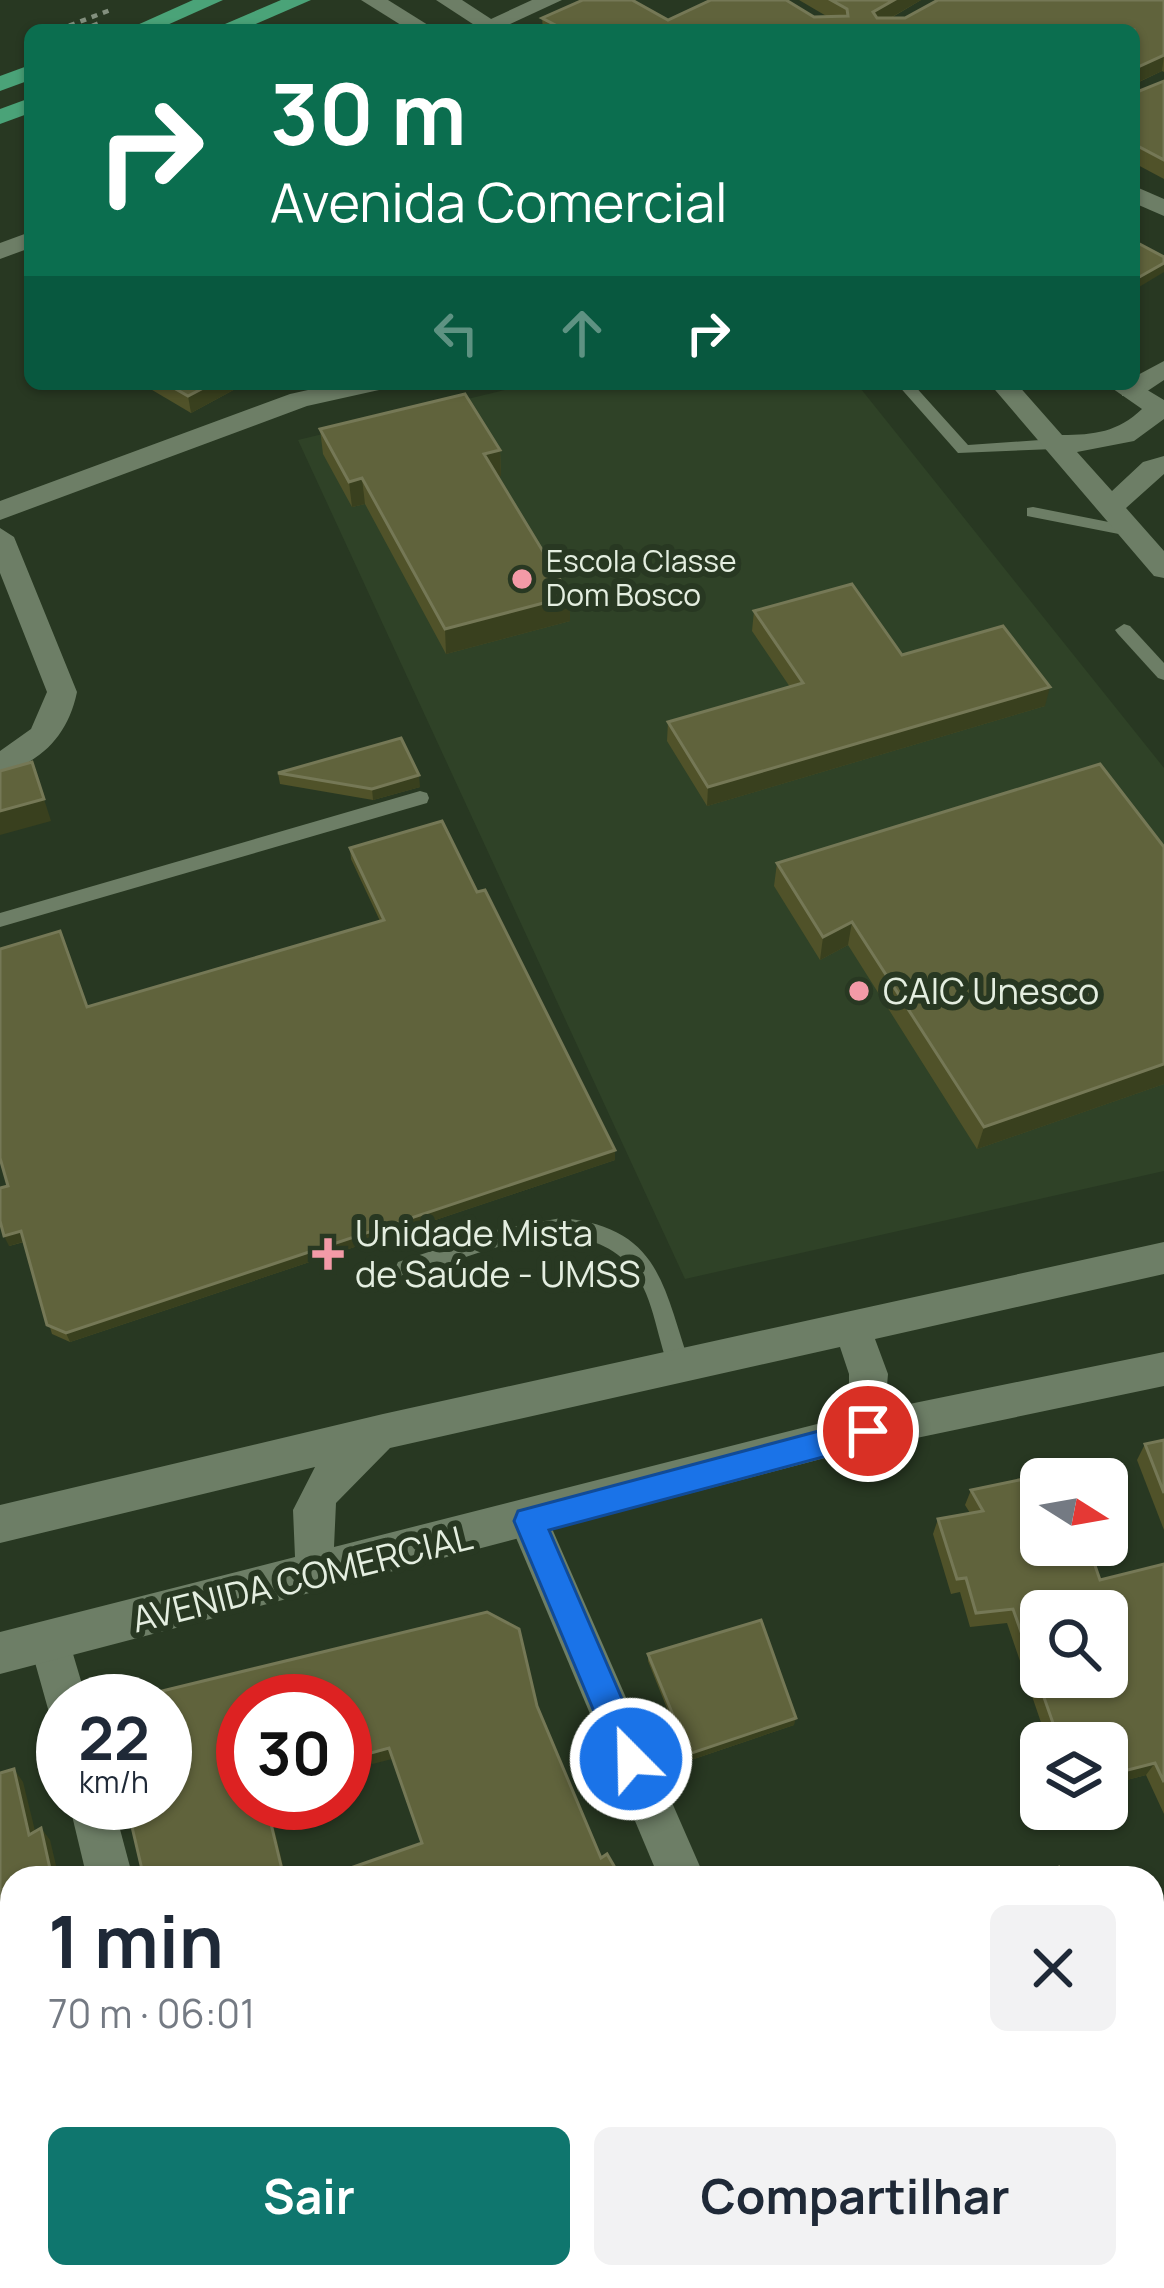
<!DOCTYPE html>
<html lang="pt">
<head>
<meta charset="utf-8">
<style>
	body { margin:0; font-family:Manrope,sans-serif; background:#f2f2f3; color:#1f2937; height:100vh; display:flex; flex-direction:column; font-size:45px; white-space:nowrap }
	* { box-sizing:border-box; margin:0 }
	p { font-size:39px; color:#747a83 }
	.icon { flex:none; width:66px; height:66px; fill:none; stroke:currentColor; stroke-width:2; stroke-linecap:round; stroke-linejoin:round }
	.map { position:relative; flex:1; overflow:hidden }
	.side { position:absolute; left:0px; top:1866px; width:1164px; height:423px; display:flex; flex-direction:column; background:#fff; border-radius:36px 36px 0 0; box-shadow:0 3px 9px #0004 }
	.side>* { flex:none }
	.guide { position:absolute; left:24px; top:24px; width:1116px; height:366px; border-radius:18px; box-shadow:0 3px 9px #0004; background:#0b6e4f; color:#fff; overflow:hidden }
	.needle { width:78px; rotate:101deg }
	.fabs { position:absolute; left:1020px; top:1458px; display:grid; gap:24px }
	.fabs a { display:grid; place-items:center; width:108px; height:108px; border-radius:18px; background:#fff; box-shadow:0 3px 9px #0004; font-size:60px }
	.speed { position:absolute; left:36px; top:1674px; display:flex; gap:24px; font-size:60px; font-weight:700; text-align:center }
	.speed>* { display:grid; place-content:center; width:156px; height:156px; border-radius:50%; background:#fff; box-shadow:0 3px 9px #0004; line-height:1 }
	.speed small { font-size:30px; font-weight:400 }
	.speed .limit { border:18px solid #d22; background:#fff; color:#111 }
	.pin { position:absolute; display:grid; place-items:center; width:102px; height:102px; color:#fff; margin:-51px; border:6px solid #fff; border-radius:50%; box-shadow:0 3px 12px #0007 }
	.me { position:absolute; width:132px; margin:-66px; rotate:337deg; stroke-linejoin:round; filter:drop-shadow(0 0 9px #0008) }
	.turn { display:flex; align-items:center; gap:42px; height:252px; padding:0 48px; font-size:54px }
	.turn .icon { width:156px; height:156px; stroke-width:2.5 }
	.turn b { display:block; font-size:84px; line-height:102px }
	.lanes { display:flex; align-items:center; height:114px; padding:0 48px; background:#0003; justify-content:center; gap:60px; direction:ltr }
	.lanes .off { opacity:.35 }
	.round { display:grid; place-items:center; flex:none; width:126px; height:126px; border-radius:18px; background:#f2f2f3 }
	.headline { display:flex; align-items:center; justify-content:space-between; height:204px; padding:0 48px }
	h1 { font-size:72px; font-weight:700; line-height:90px }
	.button { display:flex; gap:24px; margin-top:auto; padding:24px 48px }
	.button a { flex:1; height:138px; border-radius:18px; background:#0f766e; color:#fff; font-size:48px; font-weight:700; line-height:138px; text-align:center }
	.button a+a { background:#f2f2f3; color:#1f2937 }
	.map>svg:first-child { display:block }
	.built { fill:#2f4227 }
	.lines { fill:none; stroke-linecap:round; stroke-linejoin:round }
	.path { stroke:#83907e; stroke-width:4.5; stroke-dasharray:6 6; stroke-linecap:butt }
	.lane { fill:#6d7e66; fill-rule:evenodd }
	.street { fill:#6d7e66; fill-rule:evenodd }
	.secondary { fill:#6d7e66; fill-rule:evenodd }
	.primary { fill:#4aa378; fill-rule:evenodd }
	.wall { fill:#505229 }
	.shaded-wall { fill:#39401e }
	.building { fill:#60633c; stroke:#757856; stroke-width:3; fill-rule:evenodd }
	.route { fill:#1a73e8; stroke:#114b97; stroke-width:3 }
	.poi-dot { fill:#f39aa7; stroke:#283822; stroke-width:4.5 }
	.labels { text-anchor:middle; stroke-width:12; stroke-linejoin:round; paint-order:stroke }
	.far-poi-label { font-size:30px; fill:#e4eee0; stroke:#283822; text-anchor:start }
	.poi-label { font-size:36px; fill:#e4eee0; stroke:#283822; text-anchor:start }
	.street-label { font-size:36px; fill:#e4eee0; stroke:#283822 }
</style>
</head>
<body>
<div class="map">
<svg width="1164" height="2288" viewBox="0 0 1164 2288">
	<rect width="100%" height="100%" fill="#283822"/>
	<path class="built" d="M530,384H857L1164,768V1171L685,1279L298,440Z"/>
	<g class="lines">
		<g class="path">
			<path d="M58,30L113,9"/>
			<path d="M81,30L102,22"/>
		</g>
		<g class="lane">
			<path d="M897,384H913L968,445L1054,439L1062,444L1054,449L958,453Z"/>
			<path d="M1033,507L1129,526L1137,531L1129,536L1027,516V508Z"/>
			<path d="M1124,624L1130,626L1164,663V680L1158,678L1118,634L1115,630Z"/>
			<path d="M420,791L427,793L429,798L427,803L0,927V913Z"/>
			<path d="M561,1218C661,1227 663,1287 691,1368L688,1375L680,1378L672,1375C657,1342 655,1299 633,1270C580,1202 471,1257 406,1278L398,1276L395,1269L398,1262L496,1230Z"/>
		</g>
		<g class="street">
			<path d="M532,0H562L497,30L478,25Z"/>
			<path d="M1134,186L1164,199V216L1134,203Z"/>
			<path d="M30,232V248L0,259V243Z"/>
			<path d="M1164,361V380L1140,396H1122V384H1134V377Z"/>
			<path d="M335,384H383L379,390L307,406L0,520V501L290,394Z"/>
			<path d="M0,528L14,537L77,692C68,735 42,762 0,774V751L31,729L47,692L0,573Z"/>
			<path d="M529,1502L543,1508L705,1878H659L509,1521L515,1508Z"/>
			<path d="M50,1621L65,1627L87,1701H63V1721L50,1716L29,1641L35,1627Z"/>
			<path d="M69,1803H113L133,1878H87Z"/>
			<path d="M185,2277H235L238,2288H188Z"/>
			<path d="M398,2277H448L452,2288H402Z"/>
			<path d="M828,2277H878L882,2288H832Z"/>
		</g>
		<g class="secondary">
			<path d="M361,0H388L436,30H409Z"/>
			<path d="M436,0H462L508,30H482Z"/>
			<path d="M1134,382L1164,400V419L1134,441L1077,452L1112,491L1143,462L1164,456V474L1126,508L1164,551V578L1154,576L990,384H1017L1062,435C1094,435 1118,432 1142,409L1106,384Z"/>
			<path d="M1164,1242V1274L875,1339L888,1374L885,1409L1164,1352V1386L840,1454L0,1674V1632L295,1557L293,1510L315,1467L0,1543V1505L383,1414ZM840,1347L849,1374V1401L829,1421L334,1547L336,1503L390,1448Z"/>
		</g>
		<g class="primary">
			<path d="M193,0H223L156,30H126Z"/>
			<path d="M281,0H311L242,30H211Z"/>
			<path d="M30,65V80L0,91V76Z"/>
			<path d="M30,98V113L0,124V109Z"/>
		</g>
	</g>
	<g class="wall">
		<path d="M799,0H921L891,18L1164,0V72L1162,71L1137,83V92L1164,81V179L1134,163V30H543L542,18L668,20L828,17Z"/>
		<path d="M142,384H238L239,387L191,413Z"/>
		<path d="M320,429L500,450L501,476H498L570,621L446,654L365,504L352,507L323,454Z"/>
		<path d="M754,611L902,655L1045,706L707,806L667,741L668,722L790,687L752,631Z"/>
		<path d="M278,773L420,787L373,800L280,784Z"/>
		<path d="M1164,847V1084L977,1149L848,945L820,960L774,886L777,863Z"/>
		<path d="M350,848L615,1160L70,1342L52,1334L24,1242L9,1246L87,1007L380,921L351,859Z"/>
		<path d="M1164,1440V1530L1137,1460L1145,1444Z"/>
		<path d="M971,1490L1100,1580L1164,1564V1814L1146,1775L1111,1784L1107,1774V1743H1048L1007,1623L970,1627L960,1592L951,1594L933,1534L938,1519L970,1513L965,1505Z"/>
		<path d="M648,1654L794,1725L688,1761L648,1661Z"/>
		<path d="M897,2277H1152L1164,2288H902Z"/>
	</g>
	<g class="shaded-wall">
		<path d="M894,0H921L871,29L873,12Z"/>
		<path d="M1164,55L1162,71L1134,84L1136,68Z"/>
		<path d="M1164,263V272L1134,290V280Z"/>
		<path d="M211,384H238L239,387L191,413L188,396Z"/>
		<path d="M500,450L501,476L485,480L484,454Z"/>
		<path d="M362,478L365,504L352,507L349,482Z"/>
		<path d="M570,596V621L446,654L445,629Z"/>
		<path d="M1050,687L1045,706L707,806L708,787Z"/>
		<path d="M419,775L420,787L373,800L372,789Z"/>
		<path d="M44,799L51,821L0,835V811Z"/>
		<path d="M852,922L848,945L820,960L823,937Z"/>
		<path d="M1164,1064V1084L977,1149L984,1127Z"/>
		<path d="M615,1150V1160L70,1342L66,1333Z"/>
		<path d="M21,1231L26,1241L9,1246L4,1236Z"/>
		<path d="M796,1718L794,1725L688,1761L689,1754Z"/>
		<path d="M389,1748L392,1759L345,1771V1760Z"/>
		<path d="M1155,1763L1146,1775L1111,1784L1120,1772Z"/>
		<path d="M14,1769L23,1782L39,1847L29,1835Z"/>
		<path d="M266,1803H268L286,1878H284Z"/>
		<path d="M129,1814L135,1824L124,1827L118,1817Z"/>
		<path d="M41,1828L50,1840L59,1878H52Z"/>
		<path d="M138,2277H146L148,2288H140Z"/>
	</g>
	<g class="building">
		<path d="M583,0H632L668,20L711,0H786L814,17L848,16L847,9L831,0H894L873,12L877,18H905L938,0H1164V55L1136,68L1137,92L1164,81V160L1134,144V30H565L542,18Z"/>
		<path d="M1134,241L1164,257V263L1134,280Z"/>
		<path d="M167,384H211L188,396Z"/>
		<path d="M465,394L500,450L484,454L570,596L445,629L362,478L349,482L320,429Z"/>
		<path d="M852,584L902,655L1003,626L1050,687L708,787L668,722L803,683L754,611Z"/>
		<path d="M401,738L419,775L372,789L278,773Z"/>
		<path d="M32,762L44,799L0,811V771Z"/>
		<path d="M1100,764L1164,847V1064L984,1127L852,922L823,937L777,863Z"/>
		<path d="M442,821L477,892L485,890L615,1150L66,1333L47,1325L21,1231L4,1236L0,1221V1188L8,1186L0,1158V949L60,931L87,1007L384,920L350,848Z"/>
		<path d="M1164,1440V1493L1145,1444Z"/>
		<path d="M1062,1471L1065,1479H1041V1545H1088L1100,1580L1164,1564V1782L1155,1763L1120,1772L1107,1743H1060L1013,1609L976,1613L966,1578L957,1579L938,1519L983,1511L971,1490ZM1041,1611H1107V1677H1041Z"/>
		<path d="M487,1612L519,1629L537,1706L601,1858L607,1854L621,1878H322L422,1843L389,1748L345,1760V1701H243V1803H266L284,1878H144L129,1814L118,1817L114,1803H165V1701H128L129,1699Z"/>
		<path d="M761,1620L796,1718L689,1754L648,1654Z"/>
		<path d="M14,1769L29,1835L41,1828L52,1878H12V2277H138L140,2288H0V1773Z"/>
		<path d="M1059,1867L1066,1878H1040Z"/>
		<path d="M1152,2153L1164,2175V2288H910L905,2277H1152Z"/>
		<path d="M322,2277H361L363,2288H294Z"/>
		<path d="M519,2277H782L787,2288H523Z"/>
	</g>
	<path class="route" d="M868,1418L884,1431L868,1445L549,1530L648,1759L643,1771L631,1775L619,1771L514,1521L518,1511Z"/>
	<g class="poi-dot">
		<circle cx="522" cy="579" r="12"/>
		<circle cx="859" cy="991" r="12"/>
		<path d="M322 1236h12v12h12v12h-12v12h-12v-12h-12v-12h12z"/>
	</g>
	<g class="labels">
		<g class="far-poi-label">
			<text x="546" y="572">Escola Classe<tspan x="546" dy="34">Dom Bosco</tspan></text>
		</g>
		<g class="poi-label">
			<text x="883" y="1004">CAIC Unesco</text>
			<text x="355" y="1246">Unidade Mista<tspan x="355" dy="41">de Saúde - UMSS</tspan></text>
		</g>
		<g class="street-label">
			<text transform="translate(302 1578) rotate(-14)" y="13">AVENIDA COMERCIAL</text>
		</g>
	</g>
</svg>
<div class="fabs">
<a><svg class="needle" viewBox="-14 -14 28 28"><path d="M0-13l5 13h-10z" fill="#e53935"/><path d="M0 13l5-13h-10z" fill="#747a83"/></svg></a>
<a><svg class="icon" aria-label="search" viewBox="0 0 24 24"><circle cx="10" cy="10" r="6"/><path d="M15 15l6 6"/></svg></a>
<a><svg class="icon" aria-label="layers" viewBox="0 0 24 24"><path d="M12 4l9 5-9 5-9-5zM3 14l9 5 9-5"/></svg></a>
</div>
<div class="speed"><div>22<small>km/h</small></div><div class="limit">30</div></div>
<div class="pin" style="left:868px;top:1431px;background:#d93025"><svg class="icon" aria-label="arrive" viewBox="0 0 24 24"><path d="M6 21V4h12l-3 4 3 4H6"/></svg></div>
<svg class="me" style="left:631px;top:1759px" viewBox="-20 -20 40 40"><circle r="17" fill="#1a73e8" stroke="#fff" stroke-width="3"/><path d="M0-11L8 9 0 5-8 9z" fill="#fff"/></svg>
<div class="guide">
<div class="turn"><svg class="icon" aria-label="right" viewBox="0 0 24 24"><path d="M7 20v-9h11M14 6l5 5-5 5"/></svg><div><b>30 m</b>Avenida Comercial</div></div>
<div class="lanes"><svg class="icon off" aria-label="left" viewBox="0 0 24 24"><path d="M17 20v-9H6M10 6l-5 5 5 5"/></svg><svg class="icon off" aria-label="ahead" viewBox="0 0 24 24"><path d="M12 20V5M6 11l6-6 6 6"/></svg><svg class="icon" aria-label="right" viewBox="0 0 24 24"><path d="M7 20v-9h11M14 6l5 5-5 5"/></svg></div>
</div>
<section class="side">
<div class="headline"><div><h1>1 min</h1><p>70 m · 06:01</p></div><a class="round"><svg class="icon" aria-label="close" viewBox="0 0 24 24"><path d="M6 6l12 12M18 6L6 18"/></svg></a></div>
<div class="button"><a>Sair</a><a>Compartilhar</a></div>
</section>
</div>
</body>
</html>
